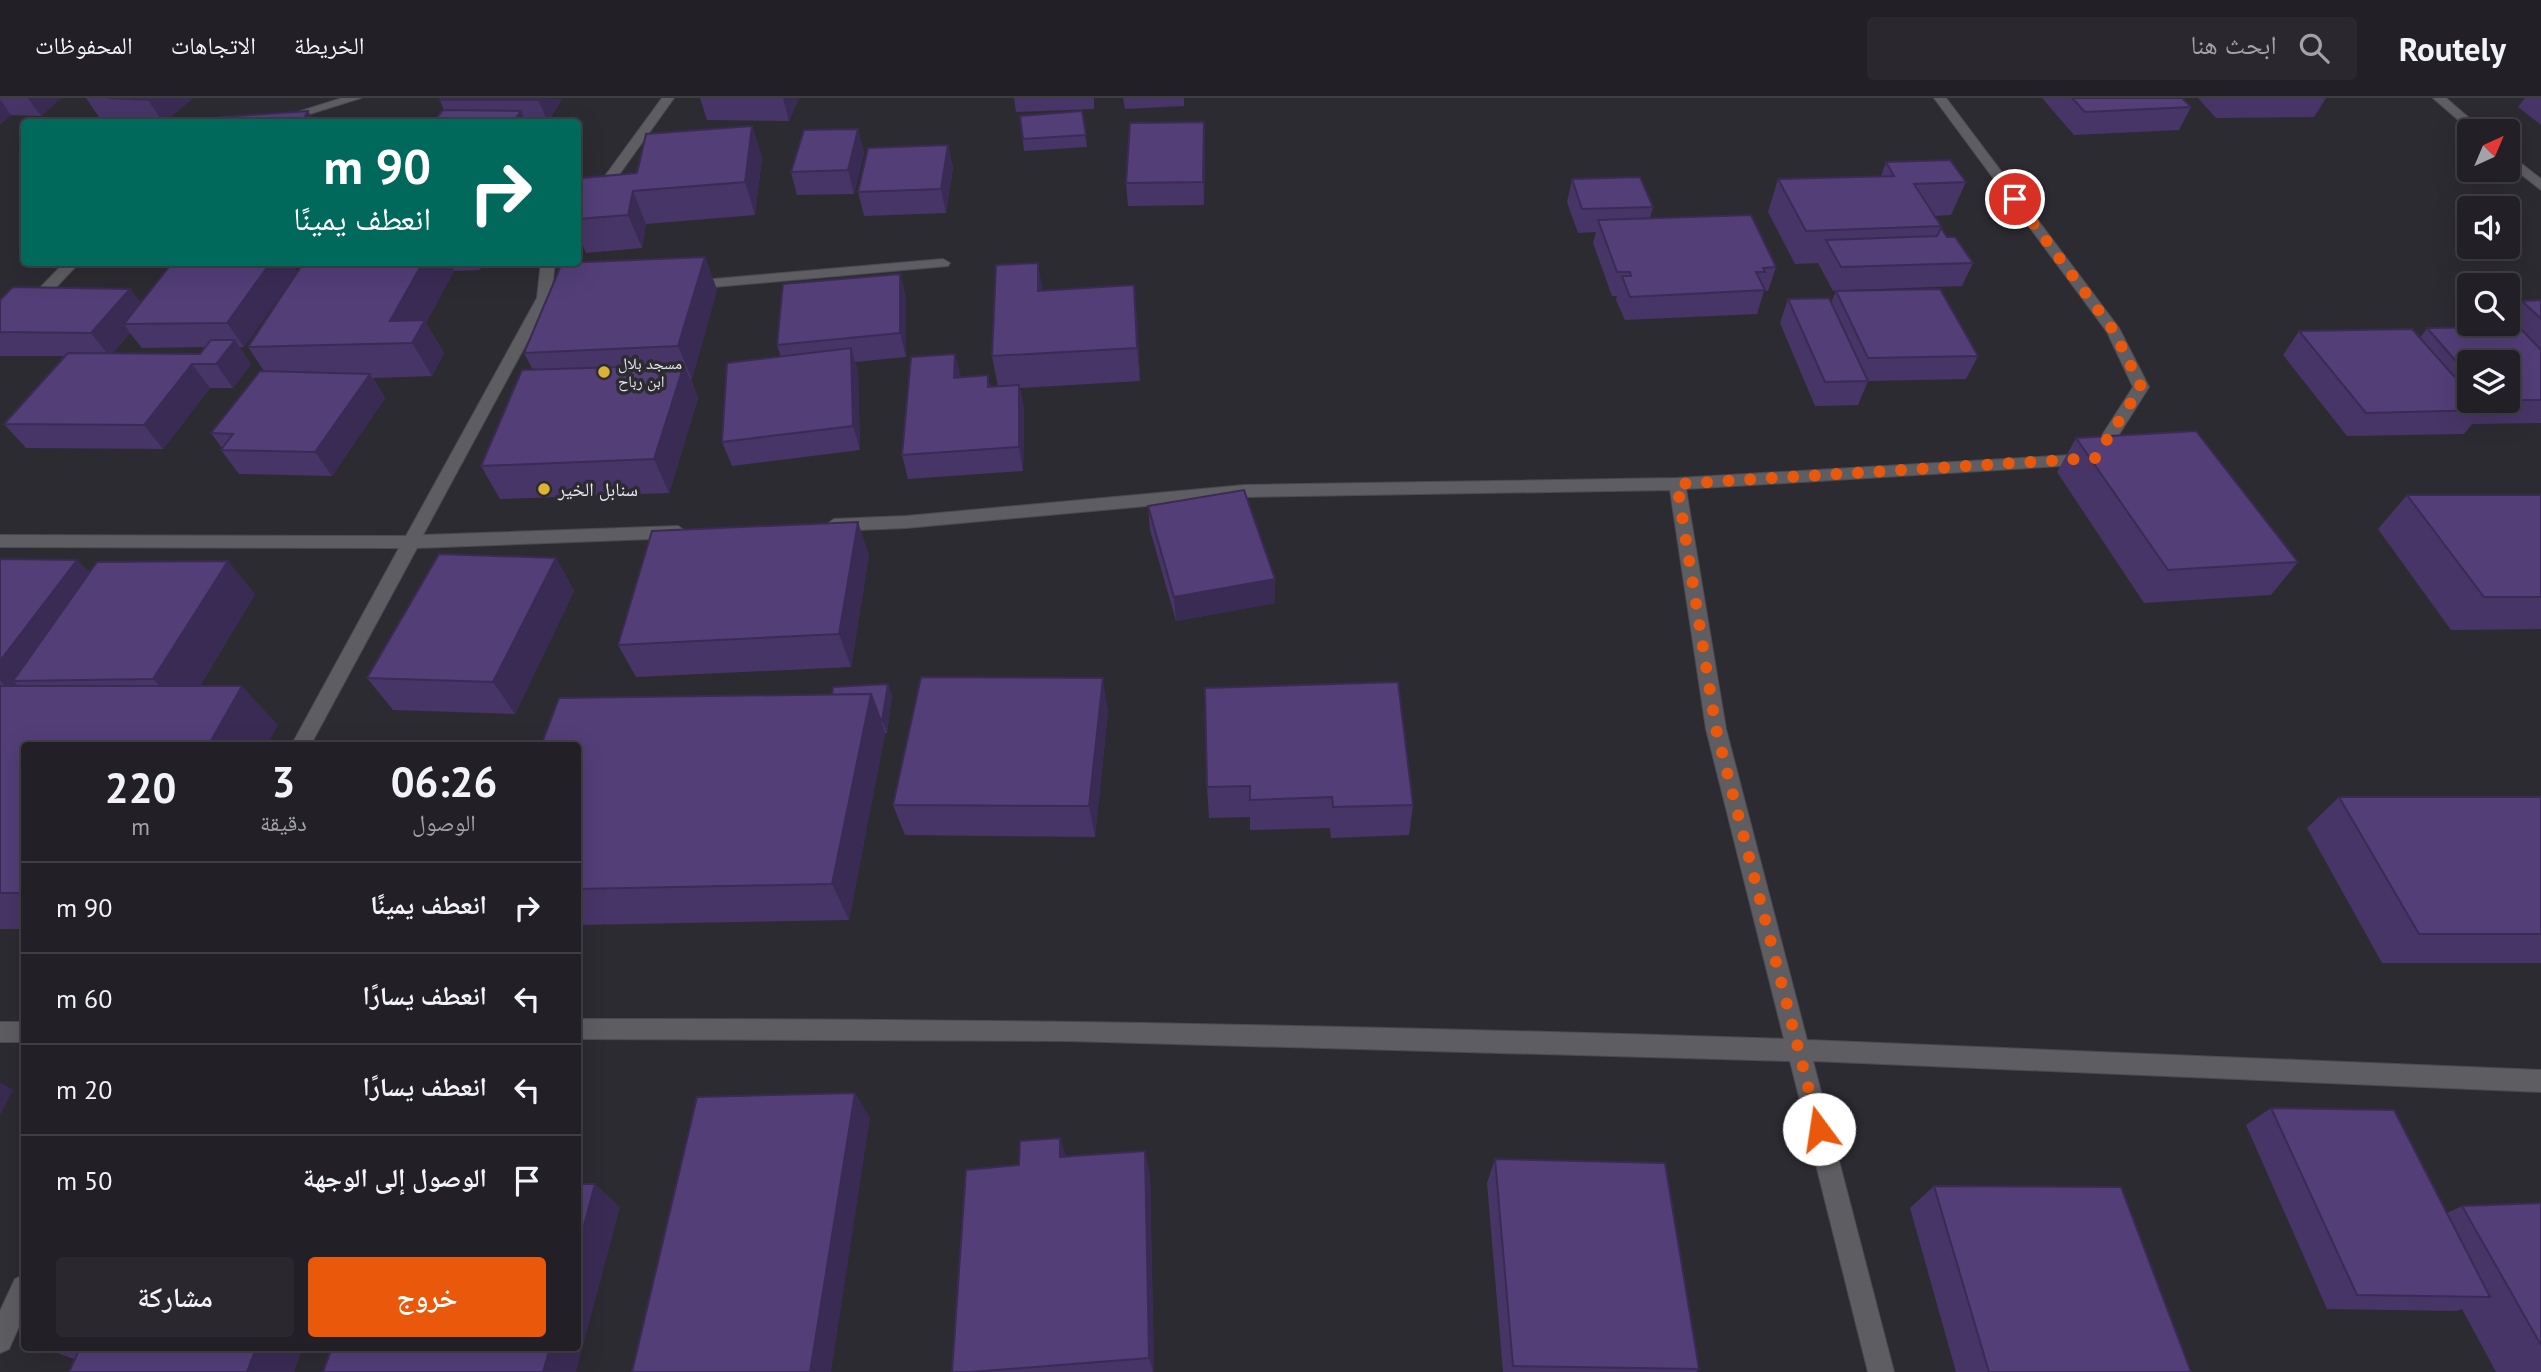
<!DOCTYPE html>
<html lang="ar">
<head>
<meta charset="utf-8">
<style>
	body { margin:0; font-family:"PT Sans","Noto Naskh Arabic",sans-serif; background:#2a282e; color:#f1f3f6; direction:rtl; height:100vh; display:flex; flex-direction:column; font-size:26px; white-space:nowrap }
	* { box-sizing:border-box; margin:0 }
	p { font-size:23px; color:#a2a3a7 }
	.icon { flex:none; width:38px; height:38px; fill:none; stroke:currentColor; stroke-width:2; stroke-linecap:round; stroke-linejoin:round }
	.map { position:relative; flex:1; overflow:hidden; direction:ltr }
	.side { position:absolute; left:21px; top:644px; width:560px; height:609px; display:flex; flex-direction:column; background:#222026; border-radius:7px; box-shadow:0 7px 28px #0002,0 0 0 2px #3f3e43; direction:rtl }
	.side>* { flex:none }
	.hud { position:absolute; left:21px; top:21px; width:560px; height:147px; border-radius:7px; box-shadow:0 7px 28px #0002,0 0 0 2px #3f3e43; direction:rtl; background:#00695c; color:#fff; overflow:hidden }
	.needle { width:46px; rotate:44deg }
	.controls { position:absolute; left:2457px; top:21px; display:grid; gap:14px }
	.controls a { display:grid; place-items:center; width:63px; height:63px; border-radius:7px; background:#222026; box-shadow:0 7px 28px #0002,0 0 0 2px #3f3e43; font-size:35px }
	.pin { position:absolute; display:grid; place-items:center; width:60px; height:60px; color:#fff; margin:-30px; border:4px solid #fff; border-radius:50%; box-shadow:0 2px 7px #0007 }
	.me { position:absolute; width:77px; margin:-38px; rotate:346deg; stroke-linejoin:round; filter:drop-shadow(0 0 5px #0008) }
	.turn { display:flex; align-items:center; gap:24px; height:147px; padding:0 35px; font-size:32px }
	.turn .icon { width:91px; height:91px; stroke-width:2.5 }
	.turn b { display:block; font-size:49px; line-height:60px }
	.eta { display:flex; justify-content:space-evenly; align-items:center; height:119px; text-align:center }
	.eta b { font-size:42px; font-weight:600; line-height:49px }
	.primary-button { display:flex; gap:14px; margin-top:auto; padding:14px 35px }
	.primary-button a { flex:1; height:80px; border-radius:7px; background:#ea580c; color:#fff; font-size:28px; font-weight:600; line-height:80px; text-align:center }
	.primary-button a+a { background:#2a282e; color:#f1f3f6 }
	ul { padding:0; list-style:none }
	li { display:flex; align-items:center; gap:21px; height:91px; padding:0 35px; border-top:2px solid #3f3e43 }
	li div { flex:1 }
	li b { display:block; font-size:26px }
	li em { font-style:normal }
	header { display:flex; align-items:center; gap:42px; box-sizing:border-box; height:98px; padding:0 35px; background:#222026; border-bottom:2px solid #3f3e43 }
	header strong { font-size:33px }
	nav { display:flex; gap:38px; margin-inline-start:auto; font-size:24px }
	.search { width:490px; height:63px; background:#2a282e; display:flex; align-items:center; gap:18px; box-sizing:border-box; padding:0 24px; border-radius:7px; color:#a2a3a7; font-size:26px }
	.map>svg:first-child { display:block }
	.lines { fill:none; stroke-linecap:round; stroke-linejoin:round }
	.minor-casing { stroke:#4b4950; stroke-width:2 }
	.tertiary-casing { stroke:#4b4950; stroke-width:2 }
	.minor { fill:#5e5d61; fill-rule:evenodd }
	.tertiary { fill:#5e5d61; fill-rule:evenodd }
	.wall { fill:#473567; fill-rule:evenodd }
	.shaded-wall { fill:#3a2b54 }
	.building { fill:#533e78; stroke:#3a2b54; stroke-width:2 }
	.route { stroke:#ea580c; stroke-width:12; stroke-dasharray:0 21.6 }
	.poi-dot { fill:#dcb233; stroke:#2d2b32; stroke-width:2.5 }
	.labels { text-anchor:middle; stroke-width:7; stroke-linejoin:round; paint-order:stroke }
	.far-poi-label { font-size:16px; fill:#e9e7ed; stroke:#2d2b32; text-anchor:start }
	.poi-label { font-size:19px; fill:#e9e7ed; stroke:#2d2b32; text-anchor:start }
</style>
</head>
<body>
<header>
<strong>Routely</strong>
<div class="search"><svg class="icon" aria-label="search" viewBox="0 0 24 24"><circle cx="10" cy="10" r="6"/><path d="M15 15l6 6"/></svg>ابحث هنا</div>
<nav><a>الخريطة</a><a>الاتجاهات</a><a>المحفوظات</a></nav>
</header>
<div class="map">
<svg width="2541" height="1274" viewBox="0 0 2541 1274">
	<rect width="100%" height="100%" fill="#2d2b32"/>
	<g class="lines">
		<defs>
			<g id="minor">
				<path d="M342,0H361L284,24H266Z"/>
				<path d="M662,0H674L583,127L578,128V115Z"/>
				<path d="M1934,0H1946L2119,230L2149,289L2101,365L2095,366L1686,391L1726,631L1807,942L2541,972V994L1813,963L1894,1274H1868L1790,963L1069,943L578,941V921C980,920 1382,928 1784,941L1706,631L1670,392L1245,399L906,430L834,433L826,427L834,421L906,418L1245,387L1677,380L2090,356L2133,289L2107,234Z"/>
				<path d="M943,161L950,165L948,168L691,191L684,187L691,183Z"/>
				<path d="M65,164H80L5,243L0,245V231Z"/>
				<path d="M541,164H555L551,200L423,437L678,428L687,434L678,440L417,450L310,648H291L399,450L0,449V437L406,438L537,200Z"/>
				<rect x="0" y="924" width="24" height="20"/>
				<path d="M24,1177V1217L9,1251L0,1255V1213L15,1181Z"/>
			</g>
			<g id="tertiary">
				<path d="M2433,0H2446L2484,33H2471Z"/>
				<path d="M2508,55L2541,81V92L2508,66Z"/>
			</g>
		</defs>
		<use href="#minor" class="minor-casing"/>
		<use href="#tertiary" class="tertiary-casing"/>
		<use href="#minor" class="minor"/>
		<use href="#tertiary" class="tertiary"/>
	</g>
	<g class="wall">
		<path d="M0,0H61L41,18L11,17L0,26Z"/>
		<path d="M86,0H193L164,24L101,22Z"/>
		<path d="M700,0H799L789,23L707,22Z"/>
		<path d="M1014,0H1094V11L1016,14Z"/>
		<path d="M1123,0H1184V8L1125,11Z"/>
		<path d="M2042,0H2182L2191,9L2179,32L2074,37Z"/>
		<path d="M2198,0H2326L2314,19L2216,20Z"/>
		<path d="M2525,0H2541V27L2518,9Z"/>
		<path d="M562,1L548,24H433L444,12L440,2Z"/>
		<path d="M1082,13L1087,49L1024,53L1020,18Z"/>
		<path d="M752,28L762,60L755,117L646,126L642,150L586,155L578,136V98L637,75Z"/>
		<path d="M948,47L953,70L946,115L864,118L858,94Z"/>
		<path d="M1205,47L1204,107L1128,108L1126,85Z"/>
		<path d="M864,54L854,96L797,97L791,74Z"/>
		<path d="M1886,64L1966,84L1951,117L1934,118L1947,139L1973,165L1962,188L1849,192L1978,258L1966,281L1868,283L1858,307L1815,308L1780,225L1788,201L1831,205L1836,193H1833L1818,165L1795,166L1768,114L1778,81L1881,78Z"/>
		<path d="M1572,81L1653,109L1650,120L1776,169L1768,193H1764L1757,216L1625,222L1616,202L1617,198H1612L1593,145L1596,134L1578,135L1567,104Z"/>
		<path d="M705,159L717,192L691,282L698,300L669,395L500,401L481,368L533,272L524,255Z"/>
		<path d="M304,164H484L480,172L454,173L426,225L444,255L432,278L373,280L385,300L332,378L239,376L221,352L222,350L211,335L264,273L248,249Z"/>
		<path d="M1038,165L1042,193L1137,221L1140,283L1020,290L1024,311L1023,373L908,381L902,357L955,256L960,279L988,277L990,289H998L992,258Z"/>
		<path d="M297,173L244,249H239L251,266L233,290H210L163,351L26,350L4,326L64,258H0V202L130,191L141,205ZM130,235L142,250L205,249L200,256L113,255Z"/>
		<path d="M900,176L906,200V259L855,264L858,274L860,352L732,368L722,344L781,259L777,247Z"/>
		<path d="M2541,202V325L2472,326L2464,336L2347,338L2283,257L2299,233L2420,240L2427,230L2500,229L2503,226H2508V221L2522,203ZM2469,264H2508V303H2469Z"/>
		<path d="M2076,340L2298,464L2271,497L2144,505L2057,374Z"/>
		<path d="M2407,397H2541V531L2451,532L2378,431Z"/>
		<path d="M1148,408L1275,481V505L1176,523L1150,432Z"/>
		<path d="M869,457L851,569L636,579L618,547Z"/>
		<path d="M556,460L574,493L515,616L393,612L367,580Z"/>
		<path d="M0,461L77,462L90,475L255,496L200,588L278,627L24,648V831H0Z"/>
		<path d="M888,586L892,598L887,635H885L849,822L578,827V648Z"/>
		<path d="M1205,590L1413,707L1409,737L1331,740L1330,730L1250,732V719L1209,720L1207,689Z"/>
		<path d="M1108,613L1095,739L905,737L893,707Z"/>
		<path d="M2339,699H2541V865H2382L2307,730Z"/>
		<path d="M2271,1010L2447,1115L2462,1108L2541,1105V1274H2496L2462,1211L2457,1213L2327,1211L2246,1027Z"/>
		<path d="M1066,1058L1150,1076L1154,1274H952L1019,1067Z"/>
		<path d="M1495,1061L1699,1271L1696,1274H1503L1487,1085Z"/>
		<path d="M1934,1088L2191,1274H1956L1910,1110Z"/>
		<path d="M44,1250H302L294,1274L74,1261Z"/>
	</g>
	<g class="shaded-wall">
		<path d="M28,0H61L41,18Z"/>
		<path d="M151,0H193L164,24H163L148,2Z"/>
		<path d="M539,0L562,1L548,24L538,2Z"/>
		<path d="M783,0H799L789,23Z"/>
		<path d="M0,1L11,17L0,26Z"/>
		<path d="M308,13L315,24H302Z"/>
		<path d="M521,13L526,24H513Z"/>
		<path d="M1204,24L1205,47L1204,107L1203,84Z"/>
		<path d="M752,28L762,60L755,117L745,84Z"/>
		<path d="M858,31L864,54L854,96L848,72Z"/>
		<path d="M948,47L953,70L946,115L941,91Z"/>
		<path d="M633,93L646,126L642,150L628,117Z"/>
		<path d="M705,159L717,192L692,282L678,248Z"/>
		<path d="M271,164H292L297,173L244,249L227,225Z"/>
		<path d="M423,164H450L454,173L426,225L444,255L432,278L412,245L390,223Z"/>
		<path d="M475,164H484L480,172Z"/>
		<path d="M1038,165L1043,198L1038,193Z"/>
		<path d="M900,176L906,200V259L900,235Z"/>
		<path d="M1134,187L1137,221L1140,283L1137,250Z"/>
		<path d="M130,191L148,215L124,226L130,235L110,259L91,235Z"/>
		<path d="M235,242L251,266L233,290L216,266Z"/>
		<path d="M851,250L858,274L860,352L853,328Z"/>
		<path d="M955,256L961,279L954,280Z"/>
		<path d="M192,266L210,290L163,351L144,327Z"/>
		<path d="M684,267L698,300L669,395L654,361Z"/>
		<path d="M370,276L385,300L332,378L315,354Z"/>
		<path d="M1019,287L1024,311L1023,373L1019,349Z"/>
		<path d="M858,424L869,457L851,569L839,536Z"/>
		<path d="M556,460L574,493L515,616L493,584Z"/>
		<path d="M77,462L109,495L13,583L32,600L27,607L0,583V563Z"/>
		<path d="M228,463L255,496L185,613L153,581Z"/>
		<path d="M1275,481V505L1176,523L1174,499Z"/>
		<path d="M1103,580L1108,613L1095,739L1089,708Z"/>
		<path d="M888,586L892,598L887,635L882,623Z"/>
		<path d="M242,588L278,627L267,648H208Z"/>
		<path d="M871,596L885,635L849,822L832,786Z"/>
		<path d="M0,984L13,992L0,1017Z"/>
		<path d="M855,995L870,1020L831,1274H810Z"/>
		<path d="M1060,1040L1068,1064L1060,1059Z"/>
		<path d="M1145,1053L1150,1076L1154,1274H1153L1149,1260Z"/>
		<path d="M595,1086L620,1109L576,1274H543L550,1250H578V1150Z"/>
		<path d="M256,1250H302L294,1274H247Z"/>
	</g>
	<g class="building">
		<path d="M108,0H151L148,2Z"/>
		<path d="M441,0H539L538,2H440Z"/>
		<path d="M2072,0H2182L2191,9L2085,14Z"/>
		<path d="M443,12L521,13L513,24H433Z"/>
		<path d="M308,13L302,24H218L221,19Z"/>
		<path d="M1082,13L1086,37L1023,41L1020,18Z"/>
		<path d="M1204,24L1203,84L1126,85L1130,25Z"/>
		<path d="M752,28L745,84L633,93L628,117L578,121V98L582,80L637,75L646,36Z"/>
		<path d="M858,31L848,72L791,74L804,32Z"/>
		<path d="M948,47L941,91L858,94L868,50Z"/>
		<path d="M1950,62L1966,84L1914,86L1941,128L1806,133L1778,81L1894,78L1886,64Z"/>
		<path d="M1640,79L1653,109L1582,111L1572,81Z"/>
		<path d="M1751,117L1776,169L1763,170L1765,174H1756L1765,192L1630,199L1622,178H1631L1630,174H1617L1598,122Z"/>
		<path d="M1941,130L1947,139H1955L1973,165L1841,169L1826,142L1937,138Z"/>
		<path d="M705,159L678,248L524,255L562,165Z"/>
		<path d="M173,164H271L227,225L124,226Z"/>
		<path d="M304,164H423L390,223L425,222L412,245L248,249Z"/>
		<path d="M1038,165V193L1134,187L1137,250L992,258L996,167Z"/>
		<path d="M900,176V235L777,247L783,186Z"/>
		<path d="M13,189L130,191L91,235L0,234V202Z"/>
		<path d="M1940,191L1978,258L1868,260L1836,193Z"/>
		<path d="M1829,200L1868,283L1825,284L1788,201Z"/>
		<path d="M2541,202V221L2522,203Z"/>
		<path d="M2519,229L2541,252V302H2508V264H2469V278L2427,230Z"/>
		<path d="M2412,231L2469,295V303H2477L2485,312L2366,315L2299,233Z"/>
		<path d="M211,242H235L216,266H192L144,327L4,326L68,255L200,256Z"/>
		<path d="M851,250L853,328L722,344L727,265Z"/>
		<path d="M955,256L954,280L988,277V289L1019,287V349L902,357L911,259Z"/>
		<path d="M684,267L654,361L481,368L522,272Z"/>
		<path d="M260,273L370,276L315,354L221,352L233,336L211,335Z"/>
		<path d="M2196,333L2298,464L2168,472L2076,340Z"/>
		<path d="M1244,392L1275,481L1174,499L1148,408Z"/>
		<path d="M2407,397H2541V499H2484Z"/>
		<path d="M858,424L839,536L618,547L652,433Z"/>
		<path d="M439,456L556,460L493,584L367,580Z"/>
		<path d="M0,461L77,462L0,563Z"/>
		<path d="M228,463L153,581L13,583L97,464Z"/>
		<path d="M921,579L1103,580L1089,708L893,707Z"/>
		<path d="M1398,584L1413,707L1333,709L1332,699L1250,702V688L1207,689L1205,590Z"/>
		<path d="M888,586L882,623H881L871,596L832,597L833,589Z"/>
		<path d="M0,588H242L208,648H24V795H0Z"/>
		<path d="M871,596L832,786L578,791V648H541L559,600Z"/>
		<path d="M2339,699H2541V836H2419Z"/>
		<path d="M855,995L810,1274H632L697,999Z"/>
		<path d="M2271,1010L2394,1012L2490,1199L2357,1197Z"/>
		<path d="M1060,1040V1059L1145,1053L1149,1260L971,1274H952L966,1072L1019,1067L1020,1043Z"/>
		<path d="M1495,1061L1665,1065L1699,1271L1513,1268Z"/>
		<path d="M578,1086H595L578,1150Z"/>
		<path d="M1934,1088L2121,1089L2191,1274H1989Z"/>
		<path d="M2541,1105V1247L2462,1108Z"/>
		<path d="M80,1250H256L247,1274H69Z"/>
		<path d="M332,1250H550L543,1274H323Z"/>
	</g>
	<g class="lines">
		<path class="route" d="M1819,1031L1716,631L1677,386L2095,360L2141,289L2114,233L2015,101"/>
	</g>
	<g class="poi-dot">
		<circle cx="604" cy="274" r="7"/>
		<circle cx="544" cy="391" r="7"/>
	</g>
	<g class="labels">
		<g class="far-poi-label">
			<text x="618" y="271">مسجد بلال<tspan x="618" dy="18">ابن رباح</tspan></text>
		</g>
		<g class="poi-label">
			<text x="558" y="398">سنابل الخير</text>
		</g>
	</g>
</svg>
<div class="controls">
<a><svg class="needle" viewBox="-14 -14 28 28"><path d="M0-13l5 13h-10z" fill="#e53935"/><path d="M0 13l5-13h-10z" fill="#a2a3a7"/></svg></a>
<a><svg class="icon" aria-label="sound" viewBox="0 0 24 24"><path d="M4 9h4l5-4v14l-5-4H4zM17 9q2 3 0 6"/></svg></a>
<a><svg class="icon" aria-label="search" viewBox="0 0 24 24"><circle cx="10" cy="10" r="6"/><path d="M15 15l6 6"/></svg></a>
<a><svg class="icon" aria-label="layers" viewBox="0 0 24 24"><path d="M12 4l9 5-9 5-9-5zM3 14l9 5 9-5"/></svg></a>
</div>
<div class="pin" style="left:2015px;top:101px;background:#d93025"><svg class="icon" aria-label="arrive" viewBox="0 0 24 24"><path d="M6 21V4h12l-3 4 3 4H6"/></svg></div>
<svg class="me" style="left:1819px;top:1031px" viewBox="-20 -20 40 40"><circle r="19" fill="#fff"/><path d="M0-13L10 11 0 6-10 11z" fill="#ea580c"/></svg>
<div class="hud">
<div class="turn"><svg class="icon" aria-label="right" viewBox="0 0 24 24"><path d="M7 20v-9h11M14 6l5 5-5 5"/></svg><div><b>90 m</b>انعطف يمينًا</div></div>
</div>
<section class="side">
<div class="eta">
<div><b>06:26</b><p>الوصول</p></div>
<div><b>3</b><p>دقيقة</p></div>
<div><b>220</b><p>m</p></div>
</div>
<ul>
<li><svg class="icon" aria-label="right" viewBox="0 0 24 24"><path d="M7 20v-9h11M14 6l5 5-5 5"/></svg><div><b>انعطف يمينًا</b></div><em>90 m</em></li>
<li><svg class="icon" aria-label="left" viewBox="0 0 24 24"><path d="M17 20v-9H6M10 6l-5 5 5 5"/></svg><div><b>انعطف يسارًا</b></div><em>60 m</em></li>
<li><svg class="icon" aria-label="left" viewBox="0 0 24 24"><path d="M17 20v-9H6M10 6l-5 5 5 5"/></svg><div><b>انعطف يسارًا</b></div><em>20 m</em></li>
<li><svg class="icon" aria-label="arrive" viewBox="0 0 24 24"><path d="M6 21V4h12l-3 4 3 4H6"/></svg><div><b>الوصول إلى الوجهة</b></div><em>50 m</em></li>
</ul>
<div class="primary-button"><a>خروج</a><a>مشاركة</a></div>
</section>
</div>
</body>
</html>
